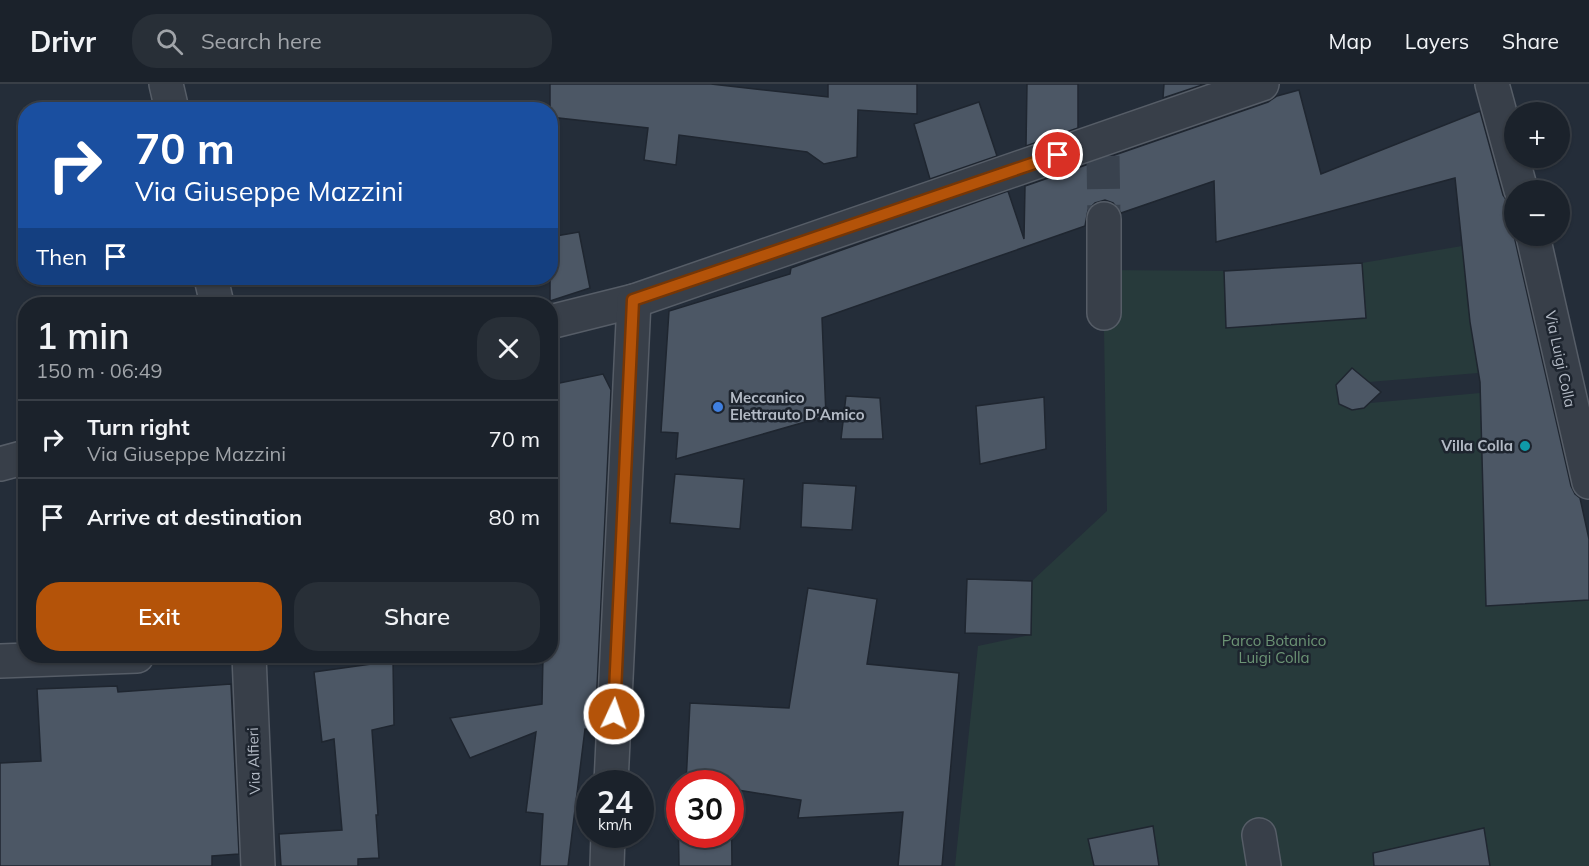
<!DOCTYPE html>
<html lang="en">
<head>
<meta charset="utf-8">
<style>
	body { margin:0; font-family:Mulish,sans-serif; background:#282f37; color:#f1f3f6; height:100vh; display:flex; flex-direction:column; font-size:22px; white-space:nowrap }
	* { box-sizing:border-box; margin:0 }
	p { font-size:20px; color:#a0a4a9 }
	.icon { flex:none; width:33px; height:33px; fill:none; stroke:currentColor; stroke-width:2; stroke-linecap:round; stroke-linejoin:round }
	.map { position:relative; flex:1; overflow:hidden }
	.details { position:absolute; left:18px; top:213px; width:540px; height:366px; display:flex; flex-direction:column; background:#1b222b; border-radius:24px; box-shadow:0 2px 4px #0004,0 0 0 2px #393f47 }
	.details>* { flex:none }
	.banner { position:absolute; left:18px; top:18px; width:540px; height:183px; border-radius:24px; box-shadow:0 2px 4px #0004,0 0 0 2px #393f47; background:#1a4fa0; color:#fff; overflow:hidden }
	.fabs { position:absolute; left:1504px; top:18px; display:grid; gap:12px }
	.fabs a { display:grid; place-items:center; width:66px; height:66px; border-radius:50%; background:#1b222b; box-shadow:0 2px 4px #0004,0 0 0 2px #393f47; font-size:30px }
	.speed { position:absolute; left:576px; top:686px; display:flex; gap:12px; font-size:30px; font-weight:700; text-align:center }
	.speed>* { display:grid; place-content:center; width:78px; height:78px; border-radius:50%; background:#1b222b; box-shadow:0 2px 4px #0004,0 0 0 2px #393f47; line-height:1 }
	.speed small { font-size:15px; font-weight:400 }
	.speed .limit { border:9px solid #d22; background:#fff; color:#111 }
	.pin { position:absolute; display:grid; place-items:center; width:51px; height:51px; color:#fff; margin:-26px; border:3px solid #fff; border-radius:50%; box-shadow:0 2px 6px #0007 }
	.me { position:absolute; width:66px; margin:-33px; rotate:3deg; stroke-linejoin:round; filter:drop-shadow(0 0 4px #0008) }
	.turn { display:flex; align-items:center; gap:21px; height:126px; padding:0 18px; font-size:27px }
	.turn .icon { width:78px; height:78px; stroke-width:2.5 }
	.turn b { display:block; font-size:42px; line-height:51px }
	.then { display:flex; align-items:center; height:57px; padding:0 18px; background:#0003; gap:12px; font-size:22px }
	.round { display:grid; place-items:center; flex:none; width:63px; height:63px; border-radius:24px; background:#282f37 }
	.headline { display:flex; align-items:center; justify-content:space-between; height:102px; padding:0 18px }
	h1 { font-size:36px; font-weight:600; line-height:45px }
	.button { display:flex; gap:12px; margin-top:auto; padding:12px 18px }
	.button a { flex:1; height:69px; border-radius:24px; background:#b45309; color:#fff; font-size:24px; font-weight:600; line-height:69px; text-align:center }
	.button a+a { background:#282f37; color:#f1f3f6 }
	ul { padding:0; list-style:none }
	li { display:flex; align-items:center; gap:18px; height:78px; padding:0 18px; border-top:2px solid #393f47 }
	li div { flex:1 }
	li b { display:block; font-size:22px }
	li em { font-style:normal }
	header { display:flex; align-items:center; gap:36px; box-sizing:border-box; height:84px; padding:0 30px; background:#1b222b; border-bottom:2px solid #393f47 }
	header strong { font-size:28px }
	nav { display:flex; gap:33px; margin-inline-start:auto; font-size:21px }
	.search { width:420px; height:54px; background:#282f37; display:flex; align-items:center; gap:15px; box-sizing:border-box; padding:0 21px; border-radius:24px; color:#a0a4a9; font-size:22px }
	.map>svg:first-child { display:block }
	.green { fill:#273a3b }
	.building { fill:#4c5765; stroke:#1f2630; stroke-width:1.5 }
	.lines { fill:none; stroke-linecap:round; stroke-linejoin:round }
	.minor-tunnel { stroke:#39424e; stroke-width:33; stroke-dasharray:33 16; stroke-linecap:butt }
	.minor-casing { stroke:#565d67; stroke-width:36 }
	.minor { stroke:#383f49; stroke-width:33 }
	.route-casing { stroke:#753606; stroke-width:15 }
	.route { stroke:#b45309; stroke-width:10 }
	.shop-dot { fill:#3f7fe0; stroke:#1d242e; stroke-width:2 }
	.culture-dot { fill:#0f9aa8; stroke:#1d242e; stroke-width:2 }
	.labels { text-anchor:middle; stroke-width:5; stroke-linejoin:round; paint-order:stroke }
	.street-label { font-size:15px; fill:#b3bac5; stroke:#1d242e }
	.poi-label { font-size:15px; font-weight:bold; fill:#b3bac5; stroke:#1d242e; text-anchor:start }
	.park-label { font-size:15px; fill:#6c9475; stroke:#1d242e }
</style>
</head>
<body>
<header>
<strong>Drivr</strong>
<div class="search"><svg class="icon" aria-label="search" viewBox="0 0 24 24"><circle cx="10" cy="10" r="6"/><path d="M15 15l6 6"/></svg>Search here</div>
<nav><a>Map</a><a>Layers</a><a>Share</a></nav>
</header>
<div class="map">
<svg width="1589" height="782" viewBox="0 0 1589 782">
	<rect width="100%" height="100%" fill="#242d39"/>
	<path class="green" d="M1462,162L1470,238L1478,289L1369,298L1359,290L1346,291L1337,305L1340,320L1356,325L1370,319L1480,309L1486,521L1589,516V782H955L978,562L1030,551L1032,497L1107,427L1103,186L1224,187L1226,244L1365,234L1362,179Z"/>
	<g class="building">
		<path d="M550,0H711L828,13V0H917V30L858,26L857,73L824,80L807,68L679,51L676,81L644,76L648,44L550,33Z"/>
		<path d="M1027,0H1078V44L1026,62Z"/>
		<path d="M1164,0H1205L1163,14Z"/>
		<path d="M1299,6L1321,90L1480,27L1503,111L1509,120L1515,142V156L1571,402L1575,410L1580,414L1589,455V516L1486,522L1480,298L1470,238L1455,94L1216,158L1214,97L1121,129L1113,119L1105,116L1095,119L1088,126L1085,142L822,234L826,332L676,375L678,349L661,348L669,227L790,190L791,184L1008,107L1024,155L1025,102L1268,18L1277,12Z"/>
		<path d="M979,18L997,72L930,95L914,40Z"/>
		<path d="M579,148L590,204L550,217V153Z"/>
		<path d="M1362,179L1366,234L1226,244L1224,187Z"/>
		<path d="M1352,284L1381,308L1364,324L1352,326L1339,320L1336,301Z"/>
		<path d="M603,290L611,306L595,646L585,645L568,782H540L543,730L526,728L536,648L470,674L450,634L542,620L543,572H550V532H556L554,359H550V301Z"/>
		<path d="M846,312L880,314L883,355H841Z"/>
		<path d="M1044,313L1046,365L980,380L976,322Z"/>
		<path d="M675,390L744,395L740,445L670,439Z"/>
		<path d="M803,399L856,402L852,446L801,443Z"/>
		<path d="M967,495L1032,497L1031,551L965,549Z"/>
		<path d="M808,504L877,515L867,580L959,589L942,782H898L903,728L798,734L801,716L731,705L732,782H679L678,718H680V750H730V699H686L690,619L789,624Z"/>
		<path d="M393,577L394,641L372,646L378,731H376L379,774L358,775V782H281L279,750L342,746L334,655L322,658L314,588Z"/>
		<path d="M231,600L239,770L212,772V782H0V679L41,677L37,605L117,602L118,608Z"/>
		<path d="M1153,742L1159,782H1094L1088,755Z"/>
		<path d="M1484,744L1490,782H1374L1373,769Z"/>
	</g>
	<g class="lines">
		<path class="minor-tunnel" d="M1103,72L1104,135"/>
		<defs>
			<g id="minor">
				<path d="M166,0L172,26"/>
				<path d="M1492,0L1521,106"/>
				<path d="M1104,135V229"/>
				<path d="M1533,152L1589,398"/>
				<path d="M211,194L217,220"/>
				<path d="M550,238L634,217L1262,0"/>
				<path d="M0,380L26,373"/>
				<path d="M249,572L258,782"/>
				<path d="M0,577L137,572"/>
				<path d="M611,699L634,217"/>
				<path d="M1259,751L1264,782"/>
				<path d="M607,782L608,750"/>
			</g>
		</defs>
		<use href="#minor" class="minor-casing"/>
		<use href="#minor" class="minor"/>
	</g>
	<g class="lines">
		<defs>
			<path id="route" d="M614,630L633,216L1058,71"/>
		</defs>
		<use href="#route" class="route-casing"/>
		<use href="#route" class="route"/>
	</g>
	<circle class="shop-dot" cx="718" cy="323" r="6"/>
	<circle class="culture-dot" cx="1525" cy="362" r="6"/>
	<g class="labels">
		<g class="street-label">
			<text transform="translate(1560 275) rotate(78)" y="5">Via Luigi Colla</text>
			<text transform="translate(254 677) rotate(-92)" y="5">Via Alfieri</text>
		</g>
		<g class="poi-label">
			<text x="730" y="319">Meccanico<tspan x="730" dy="17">Elettrauto D'Amico</tspan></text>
			<text x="1513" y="367" text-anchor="end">Villa Colla</text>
		</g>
		<g class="park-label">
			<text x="1274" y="562">Parco Botanico<tspan x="1274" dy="17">Luigi Colla</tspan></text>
		</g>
	</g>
</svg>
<div class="fabs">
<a>+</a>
<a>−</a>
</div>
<div class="speed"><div>24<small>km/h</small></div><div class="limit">30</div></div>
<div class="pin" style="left:1058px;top:71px;background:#d93025"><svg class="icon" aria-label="arrive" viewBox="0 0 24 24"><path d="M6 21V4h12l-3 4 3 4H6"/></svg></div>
<svg class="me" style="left:614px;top:630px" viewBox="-20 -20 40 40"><circle r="17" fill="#b45309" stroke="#fff" stroke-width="3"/><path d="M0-11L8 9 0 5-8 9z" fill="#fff"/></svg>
<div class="banner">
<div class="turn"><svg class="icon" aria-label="right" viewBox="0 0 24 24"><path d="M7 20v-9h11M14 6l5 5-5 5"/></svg><div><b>70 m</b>Via Giuseppe Mazzini</div></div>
<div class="then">Then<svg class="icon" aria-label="arrive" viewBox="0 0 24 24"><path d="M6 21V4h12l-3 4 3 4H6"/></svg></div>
</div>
<section class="details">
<div class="headline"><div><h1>1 min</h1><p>150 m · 06:49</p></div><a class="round"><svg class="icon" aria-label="close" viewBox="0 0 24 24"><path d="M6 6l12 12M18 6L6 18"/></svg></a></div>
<ul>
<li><svg class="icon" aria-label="right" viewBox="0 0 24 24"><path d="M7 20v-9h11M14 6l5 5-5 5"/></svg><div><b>Turn right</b><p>Via Giuseppe Mazzini</p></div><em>70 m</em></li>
<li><svg class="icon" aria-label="arrive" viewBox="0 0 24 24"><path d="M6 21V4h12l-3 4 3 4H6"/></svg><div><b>Arrive at destination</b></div><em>80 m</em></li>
</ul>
<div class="button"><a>Exit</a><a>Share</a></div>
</section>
</div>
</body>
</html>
